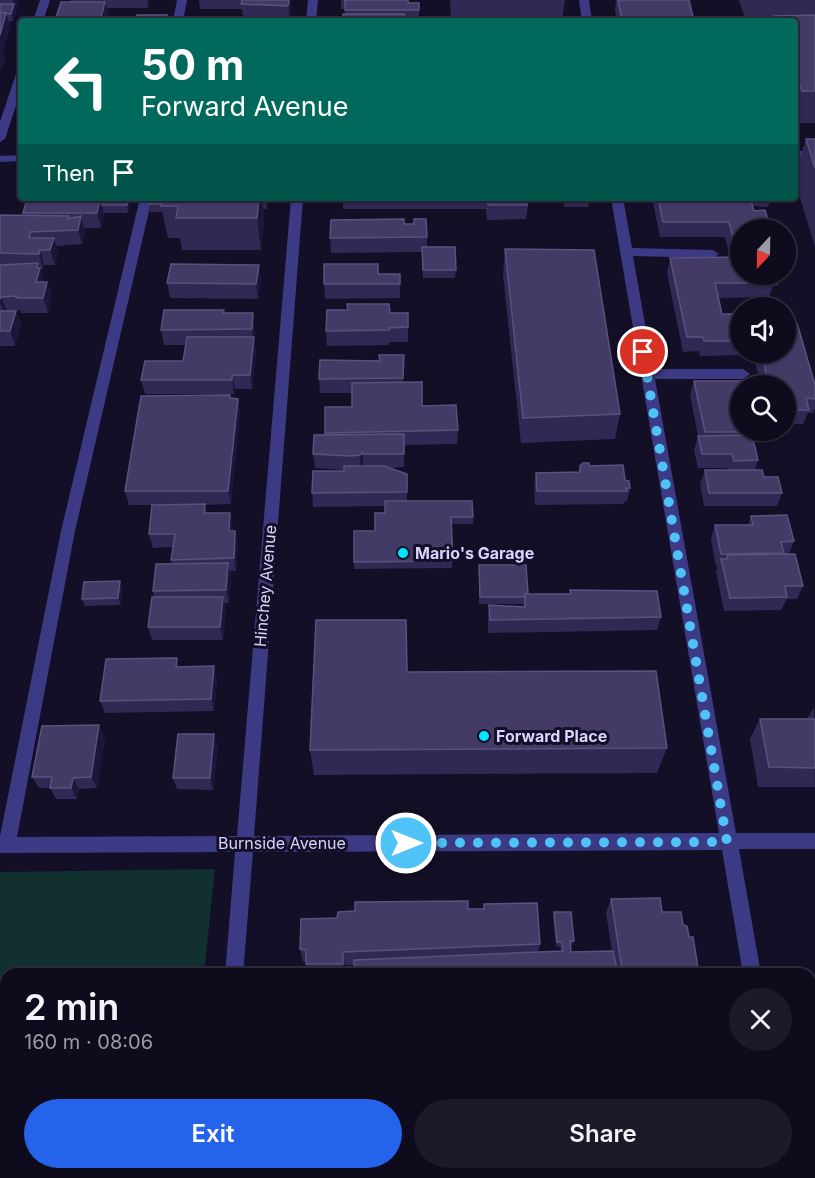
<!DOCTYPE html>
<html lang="en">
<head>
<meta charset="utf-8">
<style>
	body { margin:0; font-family:Inter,sans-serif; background:#1c1929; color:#f1f3f6; height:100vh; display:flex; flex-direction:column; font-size:22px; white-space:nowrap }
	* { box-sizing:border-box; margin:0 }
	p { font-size:20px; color:#9b9ba3 }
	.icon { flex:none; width:33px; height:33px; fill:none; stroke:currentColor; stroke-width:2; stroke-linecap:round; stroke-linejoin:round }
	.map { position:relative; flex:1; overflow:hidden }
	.panel { position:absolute; left:0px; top:968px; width:816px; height:212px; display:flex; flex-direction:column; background:#0e0b1c; border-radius:18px 18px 0 0; box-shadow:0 2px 4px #0004,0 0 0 2px #2e2b3b }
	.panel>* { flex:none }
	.banner { position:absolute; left:18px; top:18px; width:780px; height:183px; border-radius:6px; box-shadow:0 2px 4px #0004,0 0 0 2px #2e2b3b; background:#00695c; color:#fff; overflow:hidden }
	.needle { width:39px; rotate:202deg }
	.controls { position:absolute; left:730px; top:219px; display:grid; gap:12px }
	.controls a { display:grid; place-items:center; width:66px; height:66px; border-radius:50%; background:#0e0b1c; box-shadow:0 2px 4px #0004,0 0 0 2px #2e2b3b; font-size:30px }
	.pin { position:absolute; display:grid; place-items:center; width:51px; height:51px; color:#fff; margin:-26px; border:3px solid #fff; border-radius:50%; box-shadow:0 2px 6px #0007 }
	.me { position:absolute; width:66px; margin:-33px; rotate:90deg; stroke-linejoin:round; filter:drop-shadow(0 0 4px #0008) }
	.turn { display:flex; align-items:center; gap:21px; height:126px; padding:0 24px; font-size:27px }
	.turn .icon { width:78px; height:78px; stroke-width:2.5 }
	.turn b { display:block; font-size:42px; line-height:51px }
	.then { display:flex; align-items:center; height:57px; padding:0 24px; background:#0003; gap:12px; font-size:22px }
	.round { display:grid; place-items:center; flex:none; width:63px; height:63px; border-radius:32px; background:#1c1929 }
	.head { display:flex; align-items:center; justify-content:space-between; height:102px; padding:0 24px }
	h1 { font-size:36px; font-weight:600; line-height:45px }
	.action { display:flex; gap:12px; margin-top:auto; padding:12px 24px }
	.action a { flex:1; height:69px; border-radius:36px; background:#2563eb; color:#fff; font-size:24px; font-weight:600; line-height:69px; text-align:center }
	.action a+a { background:#1c1929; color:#f1f3f6 }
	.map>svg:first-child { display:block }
	.green { fill:#12302f }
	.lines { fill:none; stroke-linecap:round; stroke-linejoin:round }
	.minor { fill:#3d3a85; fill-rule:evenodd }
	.wall { fill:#312854 }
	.shaded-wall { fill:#1d163a }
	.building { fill:#433a66; stroke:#5a527e; stroke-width:1.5 }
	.route { stroke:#4fc3f7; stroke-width:10; stroke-dasharray:0 18 }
	.poi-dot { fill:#00e5ff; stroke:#130f26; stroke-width:2 }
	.labels { text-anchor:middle; stroke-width:6; stroke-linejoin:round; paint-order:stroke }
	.poi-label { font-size:16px; font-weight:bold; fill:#d9d4ff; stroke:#130f26; text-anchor:start }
	.street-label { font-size:16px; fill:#d9d4ff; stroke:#130f26 }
</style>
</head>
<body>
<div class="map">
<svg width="815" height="1178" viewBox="0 0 815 1178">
	<rect width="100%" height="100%" fill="#130f26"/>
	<path class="green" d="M215,869L204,973L6,974V1173H185V1178H0V872Z"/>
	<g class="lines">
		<g class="minor">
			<path d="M40,0H50L43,21H33Z"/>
			<path d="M177,0H187L183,21H173Z"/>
			<path d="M308,0H318L316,21H306Z"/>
			<path d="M579,0H589L592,21H582Z"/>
			<path d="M21,71V90L5,139L0,142V122L16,74Z"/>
			<rect x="795" y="151" width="20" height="6"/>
			<path d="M21,155V161L0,162V156Z"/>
			<path d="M140,198H152L75,531L17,837L237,836L291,198H303L254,836L719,833L611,198H623L632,248L713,250L719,254L713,258L633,256L653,369H743L750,374L743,379H655L736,833H815V849H739L761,974H743L722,850L253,852L243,974H225L235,852L0,853V836L61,531Z"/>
			<rect x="208" y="1173" width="20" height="5"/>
			<path d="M778,1173H798L799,1178H779Z"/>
		</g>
	</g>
	<g class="wall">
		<path d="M0,0H19L13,21H9L10,27L3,53L5,59L0,71Z"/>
		<path d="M70,0H150L148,8H107L109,17L71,2Z"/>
		<path d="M199,0H291L290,21L243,18L242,9H200Z"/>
		<path d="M341,0H408V3H419V21H342L345,14V9H341Z"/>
		<path d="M450,0H565L562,21H451Z"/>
		<path d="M616,0H689L694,21H617L615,10Z"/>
		<path d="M739,0H815V123H795V21H746Z"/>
		<path d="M806,139H815V247L795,181V174Z"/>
		<path d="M29,198H84V199L132,198L128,213H104L101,228H84L85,231L82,244L56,246L58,252L55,265H44L43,269H40L44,282H47L52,296L48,313H21L20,310L16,311L21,325L15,346H0V215H23V213L30,199Z"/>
		<path d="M150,198H268L267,209H263L264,219L261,250H182L180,238H168L162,212H150L149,204Z"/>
		<path d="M343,198H529L526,219L487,220L486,209H343Z"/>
		<path d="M563,198H590L588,207H564Z"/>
		<path d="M653,198H702L701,201H726L725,198H771L768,207L752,206L741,274H782L778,286H773L769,297L718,298L722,314H741V352H786L815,385V408L813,413H808L803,424H786V386H741V430L752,432L750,435L758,460L755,470L782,493L777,506H704L700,484L705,470H728L727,468H698L694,450L698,436L690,395L694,381H760L753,355L700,356L699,351L683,352L667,273L670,258L730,257L725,237H660L653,202Z"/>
		<path d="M404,224L427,237V247L456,270L455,278H423L422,252L331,253L330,238Z"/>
		<path d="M505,249L620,414L615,439L521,443L503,275Z"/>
		<path d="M378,264L379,274H400V298L325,299L324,284Z"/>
		<path d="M261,280L258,299L170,298L167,283Z"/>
		<path d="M224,313L255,328L254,339L256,352L252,389H235L234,394H145L141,380L183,361L186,345H164L161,330Z"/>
		<path d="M390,313H408V342H389V345L327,346L326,331Z"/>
		<path d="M404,355L403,382L422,406L458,430L457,444L404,445V467L390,468L407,474V501L473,517V524H451L452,568L354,569V562L375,531L385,513V506L313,507L312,493L344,471V470L315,468L313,454L325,435V407H352V393H320L319,379L379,361Z"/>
		<path d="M231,398L238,399L240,413L231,504L205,505L207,513L233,526V531H235L238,545L236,571H230L231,577L229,603H224L226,610L223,640H152L148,627L154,597L153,591L172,564L171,560L173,547L153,548L149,534L152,505H129L125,491Z"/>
		<path d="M580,466H589L625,480L630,488L627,501L624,502L623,504L535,505L534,486L536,473L579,472Z"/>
		<path d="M751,516L794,541L789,554L803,586L797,599H787L781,610L724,611L716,572L718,567H716L711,539L715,525H748Z"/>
		<path d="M479,565L528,594H569L570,590L661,617L657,630L488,633V618L489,605L523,607V604H479Z"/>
		<path d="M122,587L121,605L85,606L82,599Z"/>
		<path d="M177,658L179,667L217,679L214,711L105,713L100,701Z"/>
		<path d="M814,707L815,787H758L750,739L760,719H807Z"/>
		<path d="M105,737L97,788L79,789L77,799H56L50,788H39L32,777Z"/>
		<path d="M218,746L213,790L177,789L173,778Z"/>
		<path d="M667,748L657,773L314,775L310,750Z"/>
		<path d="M611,899L662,912L683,925L689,937L699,974H354V965H345V974H308L306,962H303L300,949L337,918L483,909L484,904L540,944L538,952H561L560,947L556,946L553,917L554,912L574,941L572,945L571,946V952L612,951L606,913Z"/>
		<path d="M352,1173H731L732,1178H352Z"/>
	</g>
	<g class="shaded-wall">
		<path d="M13,0H19L13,21L11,14L14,5Z"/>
		<path d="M147,0H150L148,8Z"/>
		<path d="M289,0H291L290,21L288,6Z"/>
		<path d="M105,2L109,17L107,21H100Z"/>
		<path d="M6,13L10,27L3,53L0,42V35Z"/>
		<path d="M1,44L5,59L0,71V46Z"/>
		<path d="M128,198H132L128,213L127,205Z"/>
		<path d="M259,198H262L264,219L261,250L257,218Z"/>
		<path d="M265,198H268L267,209Z"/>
		<path d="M100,199L104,214L101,228L97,213Z"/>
		<path d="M81,216L85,231L82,244L78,230Z"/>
		<path d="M54,238L58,252L55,265L50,250Z"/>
		<path d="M40,250L44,265L43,269L39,254Z"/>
		<path d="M38,263L45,283L36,282Z"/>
		<path d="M259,265L261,280L258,299L256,284Z"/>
		<path d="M47,282L52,296L48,313L43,298Z"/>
		<path d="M1,297L7,311L5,315L0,302Z"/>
		<path d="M16,311L21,325L15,346L10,331Z"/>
		<path d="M253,313L255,328L254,339L256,352L252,389L250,375L253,342L252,329Z"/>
		<path d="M232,375L235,389L234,394L232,380Z"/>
		<path d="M238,399L240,413L231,504L228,491Z"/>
		<path d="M363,452V466L361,469L360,455Z"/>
		<path d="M230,513L233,526L232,545L229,531Z"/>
		<path d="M235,531L238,545L236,571L234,558Z"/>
		<path d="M228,563L231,577L229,603L226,590Z"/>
		<path d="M120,581L122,587L121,605L118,598Z"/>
		<path d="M223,597L226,610L223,640L220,627Z"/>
		<path d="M177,658L180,670L176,667Z"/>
		<path d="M214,666L217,679L214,711L211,699Z"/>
		<path d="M99,725L105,737L97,788L91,777Z"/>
		<path d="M214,734L218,746L213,790L210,778Z"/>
		<path d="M73,778L79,789L77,799L71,788Z"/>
		<path d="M343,952L345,965V974L343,964Z"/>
	</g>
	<g class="building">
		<path d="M242,0H289L288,6L241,4Z"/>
		<path d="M345,0H408V3H419V10H345Z"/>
		<path d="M618,0H689L694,21H622Z"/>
		<path d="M61,2H105L100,21H55Z"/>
		<path d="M0,4H14L11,14L0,13Z"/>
		<path d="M0,13H6L0,35Z"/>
		<path d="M343,14H404V21H342Z"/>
		<path d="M137,15H167L165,21H114H135Z"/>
		<path d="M815,15V91H802L795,73V21H776L774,16Z"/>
		<path d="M806,139H815V168Z"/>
		<path d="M97,198H128L127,205H102L100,199H97Z"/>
		<path d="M150,198H163L161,204H149Z"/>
		<path d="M163,198H259L257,218H176L178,206H161Z"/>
		<path d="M488,198H526L527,205H488Z"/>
		<path d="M658,198H690V201H751L754,211L765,210L771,230H741V274H772L774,283H715L722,314H741V341H704L703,337H687L670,258L738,257L729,222H663Z"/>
		<path d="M27,199H100L97,213H23Z"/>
		<path d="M0,215L69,216L68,219L81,216L78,230L30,232L29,238H54L50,250H40L39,254L0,253Z"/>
		<path d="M404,219V224H414V219H426L427,237L330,238L331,220Z"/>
		<path d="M422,247H455L456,270H423Z"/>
		<path d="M505,249L594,250L620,414L523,418Z"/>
		<path d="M38,263L37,268H40L36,282H47L43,298H16L17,296L1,297L0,299V265Z"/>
		<path d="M171,264L259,265L256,284L167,283Z"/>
		<path d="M324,264H378V274H400V284H324Z"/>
		<path d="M347,304H389L390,313H408V327L389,328V330L326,331L327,310H348Z"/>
		<path d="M164,310H224L223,313H253L252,329L161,330Z"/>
		<path d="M0,311H16L10,331H0Z"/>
		<path d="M786,323H797L815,385V399L806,398L809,410H786V386H741V430H751L752,432H705L694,381H768L761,352H786Z"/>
		<path d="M187,337H254L250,375H232V380H141L145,361H183Z"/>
		<path d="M379,355H404L403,378L319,379L320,360L380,361Z"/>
		<path d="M422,382V406L456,405L458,430L325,433V407H352V383Z"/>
		<path d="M230,395V398L238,399L228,491H125L141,396Z"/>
		<path d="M404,434V454H362L363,452L360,455L351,456L313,454L314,435Z"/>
		<path d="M752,435L758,460L734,461L732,454H702L698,436Z"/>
		<path d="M583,463H589V466L623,465L625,480L629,481L630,488H626L627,491H537L536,473L580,472V466Z"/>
		<path d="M344,466H384L407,474V492L312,493L313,471H344Z"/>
		<path d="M705,470H762L764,477H778L782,493H709Z"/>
		<path d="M385,501H472L473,517H451L453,561L354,562V531H375V513H385Z"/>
		<path d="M205,504L204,513H230L229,531H235L234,558L171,560L175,534H149L152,505Z"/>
		<path d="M787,515L794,541L781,542L784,553L721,554L715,525H753L751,516Z"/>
		<path d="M795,554L803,586H785L787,597L730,598L721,559H727V555Z"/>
		<path d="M228,563L226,590L153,591L156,564Z"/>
		<path d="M479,565H526L528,594H525L524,597H480Z"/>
		<path d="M120,581L118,598L82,599L84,582Z"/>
		<path d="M570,590L657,591L661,617L490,620L489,605L525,607V594H571Z"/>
		<path d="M152,597H223L220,627H148Z"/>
		<path d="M316,620H406L407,672L656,671L667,748L310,750Z"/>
		<path d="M177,658L176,667L214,666L211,699L100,701L106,659Z"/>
		<path d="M760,719H815V768L769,767Z"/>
		<path d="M99,725L91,777L73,778L71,788H50L52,777H32L42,726Z"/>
		<path d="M178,734H214L210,778H173Z"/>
		<path d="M660,898L662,912H681L683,925L687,926L689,937H693L699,974H667L666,969H622L611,899Z"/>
		<path d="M468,901V909H484V904L537,903L540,944L343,952V964H306V950L300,949L301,919L337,918L338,912L355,911V902Z"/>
		<path d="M554,912H571L574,941H570L571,952L613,951L618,974H354V960L563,951L562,942H557Z"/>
		<path d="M352,1173H673L674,1178H352Z"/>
		<path d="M679,1173H731L732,1178H679Z"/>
	</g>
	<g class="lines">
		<path class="route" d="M406,843L727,842L643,352"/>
	</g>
	<g class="poi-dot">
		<circle cx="403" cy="553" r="6"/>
		<circle cx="484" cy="736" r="6"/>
	</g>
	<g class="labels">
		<g class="poi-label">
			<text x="415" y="559">Mario's Garage</text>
			<text x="496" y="742">Forward Place</text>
		</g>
		<g class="street-label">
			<text transform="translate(265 586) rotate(-85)" y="6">Hinchey Avenue</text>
			<text x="282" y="849">Burnside Avenue</text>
		</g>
	</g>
</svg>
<div class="controls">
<a><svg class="needle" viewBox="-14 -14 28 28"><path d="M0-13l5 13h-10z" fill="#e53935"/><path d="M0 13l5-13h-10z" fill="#9b9ba3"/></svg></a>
<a><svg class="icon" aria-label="sound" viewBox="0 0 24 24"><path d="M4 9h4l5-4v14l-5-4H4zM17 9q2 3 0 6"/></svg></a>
<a><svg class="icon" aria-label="search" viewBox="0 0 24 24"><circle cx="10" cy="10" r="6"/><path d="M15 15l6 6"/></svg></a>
</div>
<div class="pin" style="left:643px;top:352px;background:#d93025"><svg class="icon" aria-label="arrive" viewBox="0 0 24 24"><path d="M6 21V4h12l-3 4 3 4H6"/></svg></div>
<svg class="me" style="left:406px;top:843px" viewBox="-20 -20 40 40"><circle r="17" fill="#4fc3f7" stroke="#fff" stroke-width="3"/><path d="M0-11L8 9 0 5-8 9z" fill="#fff"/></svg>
<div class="banner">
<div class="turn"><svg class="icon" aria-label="left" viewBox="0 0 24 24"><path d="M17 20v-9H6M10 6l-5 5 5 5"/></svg><div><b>50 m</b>Forward Avenue</div></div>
<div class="then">Then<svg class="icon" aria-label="arrive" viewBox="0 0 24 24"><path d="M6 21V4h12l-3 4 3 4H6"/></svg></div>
</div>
<section class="panel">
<div class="head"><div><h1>2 min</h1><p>160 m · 08:06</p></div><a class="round"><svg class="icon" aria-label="close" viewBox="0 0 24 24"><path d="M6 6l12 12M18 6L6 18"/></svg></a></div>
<div class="action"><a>Exit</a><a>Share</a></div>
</section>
</div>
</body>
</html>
